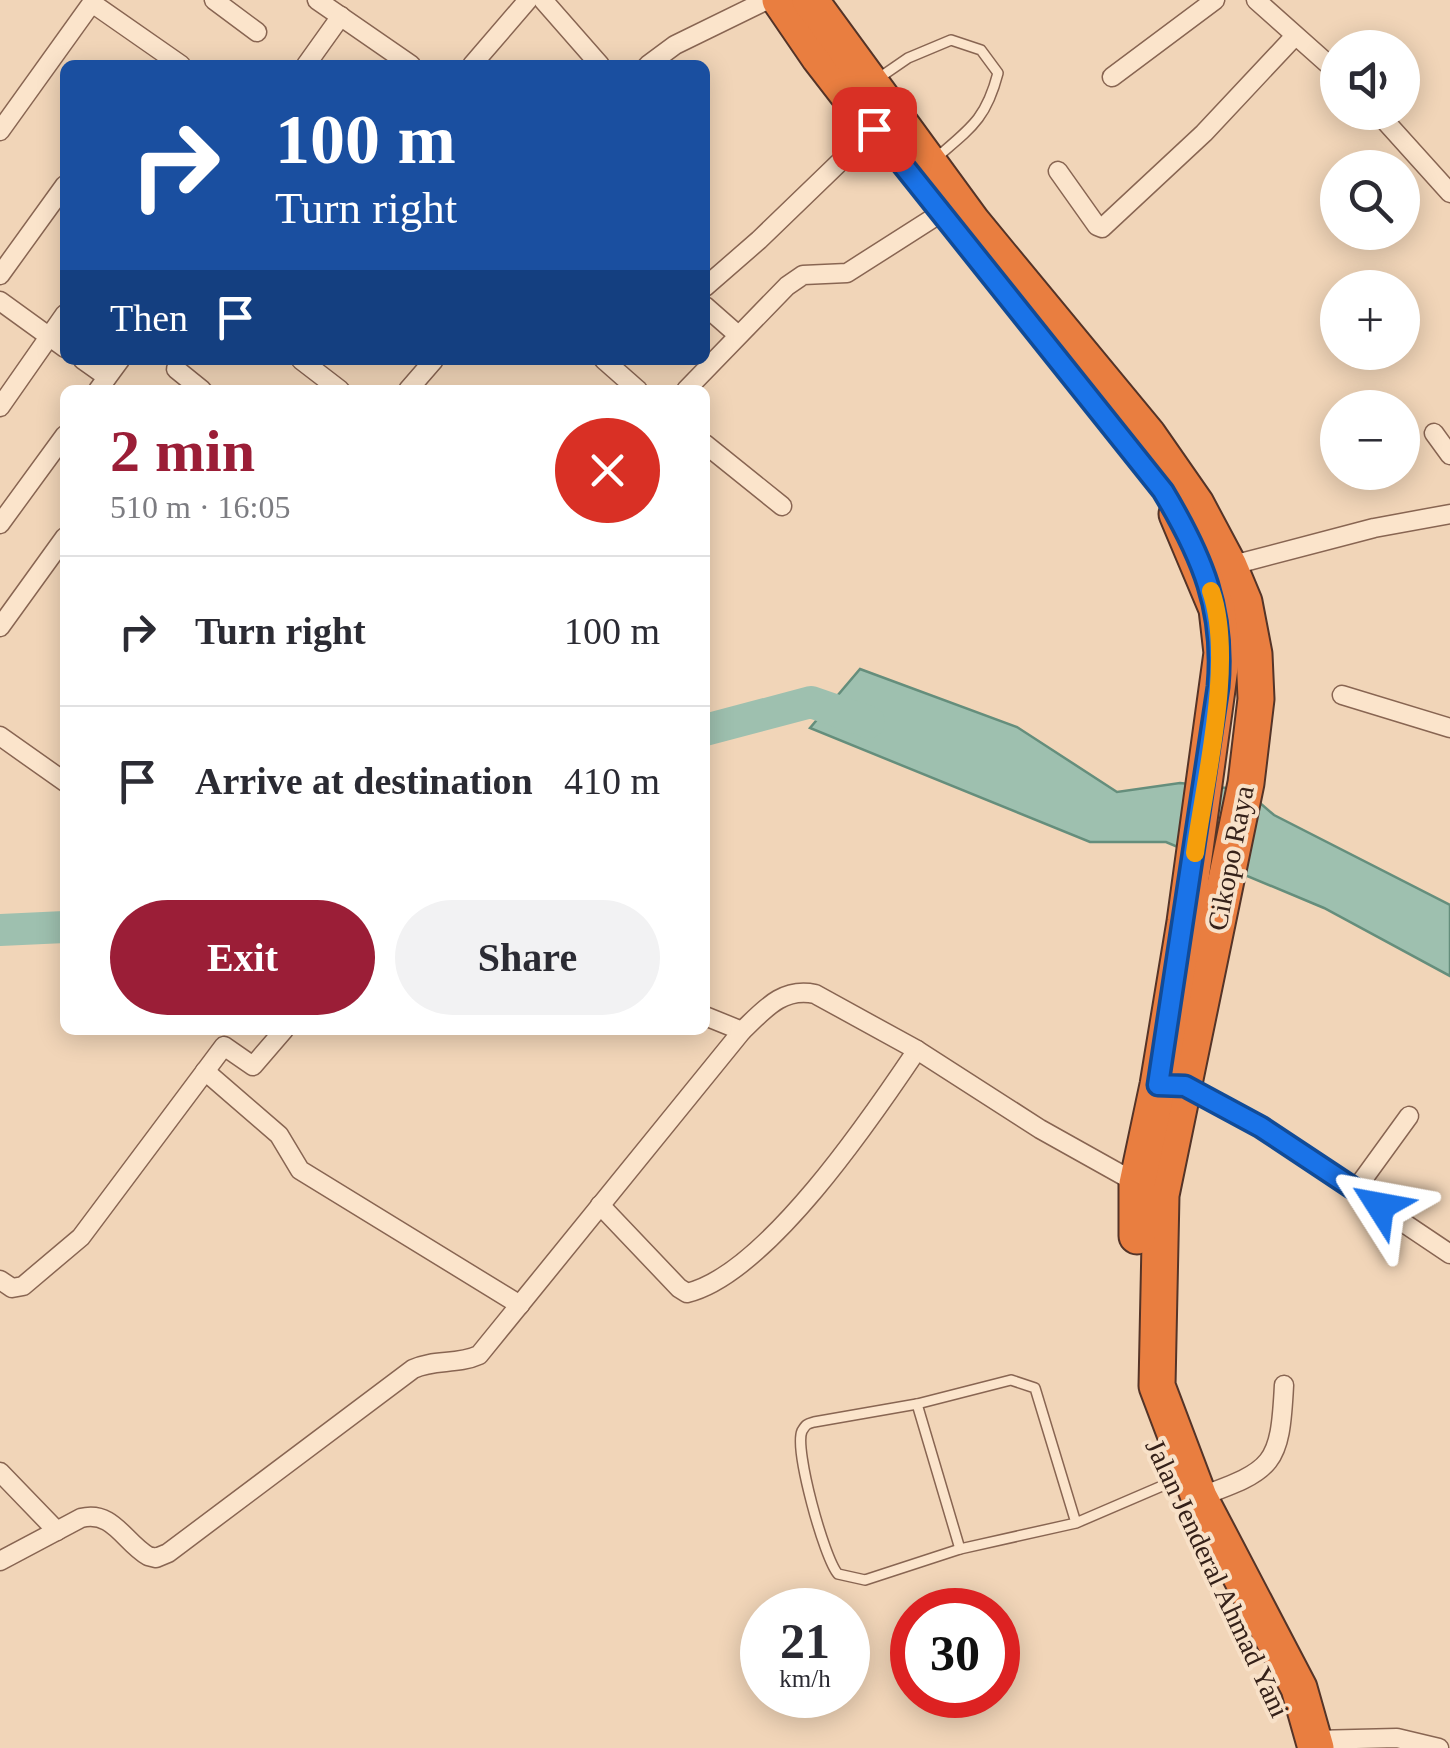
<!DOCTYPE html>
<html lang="en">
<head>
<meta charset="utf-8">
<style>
	body { margin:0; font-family:"Times New Roman",serif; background:#f2f2f3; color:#2b2b33; height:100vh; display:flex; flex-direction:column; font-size:38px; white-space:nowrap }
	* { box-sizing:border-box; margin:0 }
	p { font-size:32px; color:#7c7c81 }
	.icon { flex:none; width:55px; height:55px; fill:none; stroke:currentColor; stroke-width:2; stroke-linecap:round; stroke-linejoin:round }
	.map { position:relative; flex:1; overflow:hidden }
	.details { position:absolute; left:60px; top:385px; width:650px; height:650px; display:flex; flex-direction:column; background:#fff; border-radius:15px; box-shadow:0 5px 25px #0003 }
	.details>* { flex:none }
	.hud { position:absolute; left:60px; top:60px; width:650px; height:305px; border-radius:15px; box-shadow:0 5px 25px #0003; background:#1a4fa0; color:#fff; overflow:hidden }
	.controls { position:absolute; left:1320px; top:30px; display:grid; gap:20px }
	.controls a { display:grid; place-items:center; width:100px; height:100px; border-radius:50%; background:#fff; box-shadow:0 5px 25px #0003; font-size:50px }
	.speed { position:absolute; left:740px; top:1588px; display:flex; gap:20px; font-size:50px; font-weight:700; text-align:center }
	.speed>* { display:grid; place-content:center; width:130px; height:130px; border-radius:50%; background:#fff; box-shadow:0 5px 25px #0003; line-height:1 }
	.speed small { font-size:25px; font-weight:400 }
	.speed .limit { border:15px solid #d22; background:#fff; color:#111 }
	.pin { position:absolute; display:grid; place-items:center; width:85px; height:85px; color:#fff; margin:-42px; border-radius:20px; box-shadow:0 5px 15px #0006 }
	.me { position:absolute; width:110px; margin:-55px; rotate:304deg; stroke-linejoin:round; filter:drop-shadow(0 0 8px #0008) }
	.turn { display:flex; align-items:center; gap:35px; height:210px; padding:0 50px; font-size:45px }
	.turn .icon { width:130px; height:130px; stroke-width:2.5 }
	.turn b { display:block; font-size:70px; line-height:85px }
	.then { display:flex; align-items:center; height:95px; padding:0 50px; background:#0003; gap:20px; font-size:38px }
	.round { display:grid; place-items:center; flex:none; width:105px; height:105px; border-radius:52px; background:#f2f2f3 }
	.overview { display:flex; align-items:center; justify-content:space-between; height:170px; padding:0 50px }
	h1 { font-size:60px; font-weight:600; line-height:75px; color:#9b1e37 }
	.primary-button { display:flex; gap:20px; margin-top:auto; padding:20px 50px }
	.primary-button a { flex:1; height:115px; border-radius:60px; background:#9b1e37; color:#fff; font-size:40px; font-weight:600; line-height:115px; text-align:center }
	.primary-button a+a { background:#f2f2f3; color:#2b2b33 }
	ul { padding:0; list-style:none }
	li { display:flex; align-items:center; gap:30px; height:150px; padding:0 50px; border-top:2px solid #e1e1e2 }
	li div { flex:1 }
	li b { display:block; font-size:38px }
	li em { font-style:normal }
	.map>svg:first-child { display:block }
	.water { fill:#9ec0af; stroke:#658e7c; stroke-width:2.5 }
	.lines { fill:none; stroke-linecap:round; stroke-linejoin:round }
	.river { stroke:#9ec0af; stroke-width:32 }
	.lane-casing { stroke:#886552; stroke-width:12 }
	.street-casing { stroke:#886552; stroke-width:21 }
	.highway-casing { stroke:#543428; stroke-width:39 }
	.lane { stroke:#fbe4cb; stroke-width:9 }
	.street { stroke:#fbe4cb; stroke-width:18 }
	.highway { stroke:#e97e40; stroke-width:35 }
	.route-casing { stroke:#114b97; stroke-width:25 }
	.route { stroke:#1a73e8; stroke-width:18 }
	.slow { stroke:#f59e0b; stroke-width:18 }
	.labels { text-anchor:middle; stroke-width:8; stroke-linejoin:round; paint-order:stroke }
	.street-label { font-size:28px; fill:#352119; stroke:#f8e1c8 }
</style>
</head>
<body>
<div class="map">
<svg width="1450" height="1748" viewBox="0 0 1450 1748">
	<rect width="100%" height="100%" fill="#f1d5b8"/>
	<path class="water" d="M860,669L1017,727L1117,792L1180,783L1245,790L1274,815L1450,905V976L1324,908L1166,842H1090L810,728Z"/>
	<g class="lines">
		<g class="river">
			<path d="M705,730L811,702L869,722"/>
			<path d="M0,930L65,927"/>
		</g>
		<defs>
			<g id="lane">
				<path d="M876,80L908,58L951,40L981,50L998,73C986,119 971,128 936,158"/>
				<path d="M917,1404L960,1549"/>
				<path d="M1076,1523L1035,1388L1011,1380L917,1404L814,1422C807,1424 806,1424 802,1431C794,1449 824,1558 838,1574L865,1580L960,1549L1076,1523L1169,1483"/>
			</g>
			<g id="street">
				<path d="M214,0L257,32"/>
				<path d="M317,0L411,65"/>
				<path d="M543,0L600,65"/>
				<path d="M1256,0L1338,73"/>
				<path d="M92,3L181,65"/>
				<path d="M306,65L341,16"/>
				<path d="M472,65L528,0"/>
				<path d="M648,65L675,45L767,0"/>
				<path d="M1112,77L1215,0"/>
				<path d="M1377,112L1450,193"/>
				<path d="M0,131L94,0"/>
				<path d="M1058,171L1097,226L1102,228L1204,133L1294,37"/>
				<path d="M0,275L65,185"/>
				<path d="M705,287L759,240L874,129"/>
				<path d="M0,301L65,348"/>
				<path d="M705,306L738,335"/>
				<path d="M83,360L107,377"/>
				<path d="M301,360L340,390"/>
				<path d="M604,360L638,390"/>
				<path d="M176,369L202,390"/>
				<path d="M98,390L120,360"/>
				<path d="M408,390L434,360"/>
				<path d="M686,390L787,286L803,275L847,273L941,213"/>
				<path d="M0,407L65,314"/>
				<path d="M1434,433L1450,455"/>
				<path d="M705,444L782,506"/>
				<path d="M0,524L65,435"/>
				<path d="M1229,566L1374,528L1450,514"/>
				<path d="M0,627L65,537"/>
				<path d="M1342,695L1450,728"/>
				<path d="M0,736L65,782"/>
				<path d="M705,1016L742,1031"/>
				<path d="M205,1071L279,1135L300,1170L520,1305"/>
				<path d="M1185,1086L1261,1127L1450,1254"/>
				<path d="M1356,1189L1409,1116"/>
				<path d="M600,1205L679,1288L687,1293C766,1274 872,1117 917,1050"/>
				<path d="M0,1280L12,1288L23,1286L81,1237L224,1046L253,1066L284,1030"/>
				<path d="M0,1472L57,1531"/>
				<path d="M1199,1497C1274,1470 1280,1465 1284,1385"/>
				<path d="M0,1561L81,1518C113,1510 124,1542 148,1556L156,1558L168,1553L413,1369C434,1359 457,1365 479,1355L742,1031C764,1010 782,987 815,994L917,1050L1040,1129L1142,1186"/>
				<path d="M1314,1740L1397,1738L1439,1748"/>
			</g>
			<g id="highway">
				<path d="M780,0L819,57L867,119"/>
				<path d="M810,0L973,223L1148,435L1196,504L1229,566L1244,602L1254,654L1256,699L1246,783L1161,1195L1157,1386L1199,1497L1299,1688L1316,1748"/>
				<path d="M1137,1236V1184L1158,1085L1185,922L1222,653L1217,609L1177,514"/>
			</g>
		</defs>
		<use href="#lane" class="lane-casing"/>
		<use href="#street" class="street-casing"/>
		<use href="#highway" class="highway-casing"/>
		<use href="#lane" class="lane"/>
		<use href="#street" class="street"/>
		<use href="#highway" class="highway"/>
	</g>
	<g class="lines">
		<defs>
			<path id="route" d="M874,129L1163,491C1202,556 1225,610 1218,687L1158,1085L1185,1086L1261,1127L1380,1206"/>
		</defs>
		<use href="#route" class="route-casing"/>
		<use href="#route" class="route"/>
		<path class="slow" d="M1195,853C1205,779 1235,660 1211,591"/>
	</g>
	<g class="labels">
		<g class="street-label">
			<text transform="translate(1230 858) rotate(-79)" y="10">Cikopo Raya</text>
			<text transform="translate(1218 1578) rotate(65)" y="10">Jalan Jenderal Ahmad Yani</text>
		</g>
	</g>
</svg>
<div class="controls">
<a><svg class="icon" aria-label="sound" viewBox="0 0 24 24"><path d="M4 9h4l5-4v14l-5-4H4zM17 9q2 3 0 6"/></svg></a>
<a><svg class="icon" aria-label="search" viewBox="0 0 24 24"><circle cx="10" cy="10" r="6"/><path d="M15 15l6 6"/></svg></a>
<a>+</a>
<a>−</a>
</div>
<div class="speed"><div>21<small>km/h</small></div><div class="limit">30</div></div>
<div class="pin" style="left:874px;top:129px;background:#d93025"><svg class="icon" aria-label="arrive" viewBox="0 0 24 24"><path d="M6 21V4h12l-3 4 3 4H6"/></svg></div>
<svg class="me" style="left:1380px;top:1206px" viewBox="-20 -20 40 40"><path d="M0-17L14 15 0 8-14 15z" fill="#1a73e8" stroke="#fff" stroke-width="4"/></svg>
<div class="hud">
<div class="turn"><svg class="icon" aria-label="right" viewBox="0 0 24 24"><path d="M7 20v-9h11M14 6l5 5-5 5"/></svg><div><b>100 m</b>Turn right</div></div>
<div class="then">Then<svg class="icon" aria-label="arrive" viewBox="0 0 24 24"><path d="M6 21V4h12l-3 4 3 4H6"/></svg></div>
</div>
<section class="details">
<div class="overview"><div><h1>2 min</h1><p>510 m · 16:05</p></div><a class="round" style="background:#d93025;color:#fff"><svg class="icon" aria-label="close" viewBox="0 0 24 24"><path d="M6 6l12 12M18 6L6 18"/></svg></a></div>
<ul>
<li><svg class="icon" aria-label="right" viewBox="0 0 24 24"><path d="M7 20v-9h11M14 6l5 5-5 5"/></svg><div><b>Turn right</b></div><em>100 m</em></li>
<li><svg class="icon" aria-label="arrive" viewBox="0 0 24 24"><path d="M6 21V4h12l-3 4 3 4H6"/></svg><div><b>Arrive at destination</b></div><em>410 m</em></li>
</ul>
<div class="primary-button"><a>Exit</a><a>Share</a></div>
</section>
</div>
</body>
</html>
